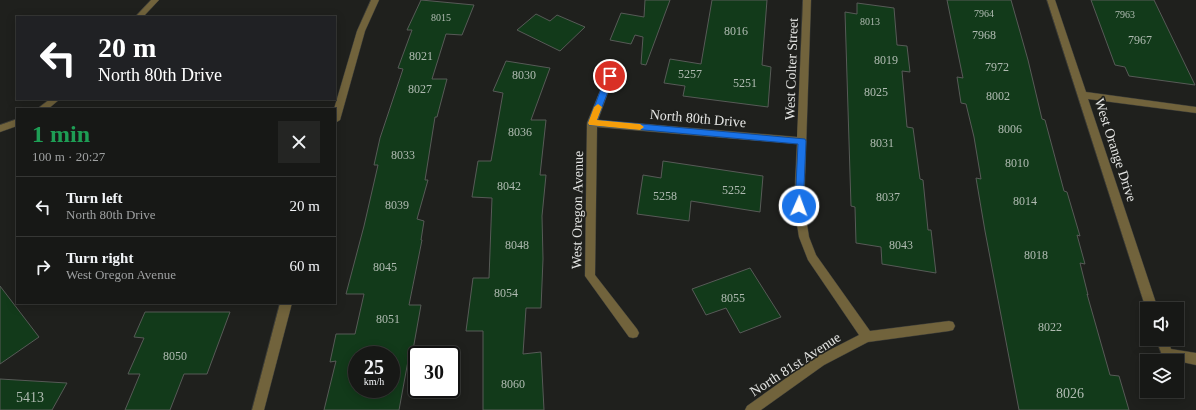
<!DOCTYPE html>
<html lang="en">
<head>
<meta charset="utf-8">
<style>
	body { margin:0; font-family:"Times New Roman",serif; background:#242523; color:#f1f3f6; height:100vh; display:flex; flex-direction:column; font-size:15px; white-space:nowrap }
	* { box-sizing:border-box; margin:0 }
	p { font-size:13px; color:#9ea0a1 }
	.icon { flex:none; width:22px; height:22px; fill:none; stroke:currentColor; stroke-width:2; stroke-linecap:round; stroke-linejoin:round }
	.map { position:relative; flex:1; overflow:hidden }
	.panel { position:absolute; left:16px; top:108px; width:320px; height:196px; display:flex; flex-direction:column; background:#171816; border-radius:0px; box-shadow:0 2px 10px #0003,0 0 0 1px #363735 }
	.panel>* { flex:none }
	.hud { position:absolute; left:16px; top:16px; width:320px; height:84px; border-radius:0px; box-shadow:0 2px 10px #0003,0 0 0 1px #363735; background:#202124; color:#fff; overflow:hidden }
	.controls { position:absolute; left:1140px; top:302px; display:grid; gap:8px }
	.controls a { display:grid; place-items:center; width:44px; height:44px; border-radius:0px; background:#171816; box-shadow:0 2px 10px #0003,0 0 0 1px #363735; font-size:20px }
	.speed { position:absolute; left:348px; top:346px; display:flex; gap:8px; font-size:20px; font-weight:700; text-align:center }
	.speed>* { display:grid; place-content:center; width:52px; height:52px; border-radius:50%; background:#171816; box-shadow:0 2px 10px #0003,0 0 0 1px #363735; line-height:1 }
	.speed small { font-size:10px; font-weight:400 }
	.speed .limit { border:2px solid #111; border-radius:6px; background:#fff; color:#111 }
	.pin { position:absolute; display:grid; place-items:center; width:34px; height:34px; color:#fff; margin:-17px; border:2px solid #fff; border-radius:50%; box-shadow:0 1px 4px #0007 }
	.me { position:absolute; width:44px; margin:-22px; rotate:2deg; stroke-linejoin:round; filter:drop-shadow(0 0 3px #0008) }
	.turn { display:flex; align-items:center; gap:14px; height:84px; padding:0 16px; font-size:18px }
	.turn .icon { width:52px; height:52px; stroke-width:2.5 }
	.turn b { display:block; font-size:28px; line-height:34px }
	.round { display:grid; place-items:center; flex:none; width:42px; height:42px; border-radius:0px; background:#242523 }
	.summary { display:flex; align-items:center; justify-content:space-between; height:68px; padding:0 16px }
	h1 { font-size:24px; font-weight:800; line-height:30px; color:#1e9e55 }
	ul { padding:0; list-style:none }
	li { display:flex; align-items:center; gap:12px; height:60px; padding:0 16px; border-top:1px solid #363735 }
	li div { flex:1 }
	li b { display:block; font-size:15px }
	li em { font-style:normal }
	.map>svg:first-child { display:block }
	.building { fill:#123a1a; stroke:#575a57; fill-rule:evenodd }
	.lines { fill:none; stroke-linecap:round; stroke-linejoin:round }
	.street-casing { stroke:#3b3c39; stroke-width:1 }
	.street { fill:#71633c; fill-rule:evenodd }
	.route { fill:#1a73e8; stroke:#114b97 }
	.slow { fill:#f59e0b }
	.labels { text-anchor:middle; stroke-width:3.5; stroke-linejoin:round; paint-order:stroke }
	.far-number-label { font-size:10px; fill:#b0bbb2 }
	.number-label { font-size:12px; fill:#b0bbb2 }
	.street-label { font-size:14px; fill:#e5e6e4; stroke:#1f201d }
	.near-number-label { font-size:14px; fill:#b0bbb2 }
</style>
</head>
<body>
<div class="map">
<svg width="1196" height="410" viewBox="0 0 1196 410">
	<rect width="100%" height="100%" fill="#1f201d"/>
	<g class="building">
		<path d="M421,0L474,5L462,35L446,34L432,79H447L437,117H435L425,180H428L417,219L424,221L421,240H422L409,305H421L411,361H408L399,410H324L336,361L330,362L336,334H355L364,294H346L364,226L378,165H374L380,138L403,69L398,68L412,30H407ZM357,355H391V389H357Z"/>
		<path d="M645,0H670L646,65L641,64L643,37L635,35L631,44L610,40L621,13L644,17Z"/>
		<path d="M712,0H767L762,65L771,67L768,107L683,96L685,86L664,83L670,59L701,64Z"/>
		<path d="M947,0H1011L1028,60L1042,119L1045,120L1064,191L1067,192L1080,236L1077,235L1085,264L1080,263L1088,295L1087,294L1110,375L1119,376L1129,410H1019L985,231L976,178L981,179L974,137L966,104L961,103L957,77L963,78Z"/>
		<path d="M1091,0H1154L1195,85L1129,76L1125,67L1115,65Z"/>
		<path d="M857,3L894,8L897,45L907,46L910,72L902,71L907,127L913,128L920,179L923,180L928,230H931L936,273L882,264L881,247L856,243L855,207L851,206L845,12L857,14Z"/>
		<path d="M536,14L550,21L557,15L585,27L560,51L517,30Z"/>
		<path d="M506,61L550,68L531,120H546L540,175H546L542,216L543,259L541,308H526L523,354L541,352L544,410H483V331H466L473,278H489L492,198L472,197L478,161H491L503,93L493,91Z"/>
		<path d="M663,161L763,176L760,212L691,201L689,221L637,214L643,175L661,178Z"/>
		<path d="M750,268L781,317L740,333L726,308L706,315L692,289Z"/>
		<path d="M0,286L39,337L0,364Z"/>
		<path d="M145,312H230L207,374H184L170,410H125L140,374H128L144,338L134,337Z"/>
		<path d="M0,379L67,383L52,410H0Z"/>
	</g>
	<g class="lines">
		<defs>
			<g id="street">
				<path d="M151,0H159L143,17H135Z"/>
				<path d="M371,0H379L365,31L340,120L335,123V109H334L357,31Z"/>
				<path d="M803,0H811L804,206L809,237L816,255L870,331L949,321L953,322L955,326L953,330L949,331L868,342L824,365L761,410H745L747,406L816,357L859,335L808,260L799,237L794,206L797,144L597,127L595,275L637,329L639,333L637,337L633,338L629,337L585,276L587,123L606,76L610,73L614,76L598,120L797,137Z"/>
				<path d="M1047,0H1055L1086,92L1196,107V113L1088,99L1158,309H1147V310L1146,309Z"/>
				<path d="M50,99H60L48,109H37Z"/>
				<path d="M17,119V126L0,132V125Z"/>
				<path d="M280,303H292L264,410H252Z"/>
				<path d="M1156,339H1168L1171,349L1196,353V365L1163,358Z"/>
			</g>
		</defs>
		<use href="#street" class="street-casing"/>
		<use href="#street" class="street"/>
	</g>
	<path class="route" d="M610,73L614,76L597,120L805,139L806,141L803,209L799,210L795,206L798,144L589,125L588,123L606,76Z"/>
	<path class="slow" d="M598,104L602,107L597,120L640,124L644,127L640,130L589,125L588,123L594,107Z"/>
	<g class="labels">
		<g class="far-number-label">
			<text x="984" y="17">7964</text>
			<text x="1125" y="18">7963</text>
			<text x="441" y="21">8015</text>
			<text x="870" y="25">8013</text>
		</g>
		<g class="number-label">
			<text x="736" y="35">8016</text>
			<text x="984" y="39">7968</text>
			<text x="1140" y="44">7967</text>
			<text x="421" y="60">8021</text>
			<text x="886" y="64">8019</text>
			<text x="997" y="71">7972</text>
			<text x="690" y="78">5257</text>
			<text x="524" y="79">8030</text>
			<text x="745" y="87">5251</text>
			<text x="420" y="93">8027</text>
			<text x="876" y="96">8025</text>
			<text x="998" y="100">8002</text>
			<text x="1010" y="133">8006</text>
			<text x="520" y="136">8036</text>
			<text x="882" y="147">8031</text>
			<text x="403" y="159">8033</text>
			<text x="1017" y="167">8010</text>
			<text x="509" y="190">8042</text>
			<text x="734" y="194">5252</text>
			<text x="665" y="200">5258</text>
			<text x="888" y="201">8037</text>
			<text x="1025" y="205">8014</text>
			<text x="397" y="209">8039</text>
			<text x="517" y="249">8048</text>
			<text x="901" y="249">8043</text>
			<text x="1036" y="259">8018</text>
			<text x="385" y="271">8045</text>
			<text x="506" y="297">8054</text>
			<text x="733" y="302">8055</text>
			<text x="388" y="323">8051</text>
			<text x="1050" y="331">8022</text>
			<text x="175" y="360">8050</text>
			<text x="513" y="388">8060</text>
		</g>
		<g class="street-label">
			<text transform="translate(791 69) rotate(-88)" y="5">West Colter Street</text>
			<text transform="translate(698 118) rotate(5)" y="5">North 80th Drive</text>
			<text transform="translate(1116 150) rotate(72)" y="5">West Orange Drive</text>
			<text transform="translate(577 210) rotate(-89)" y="5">West Oregon Avenue</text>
			<text transform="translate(795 364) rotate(-33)" y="5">North 81st Avenue</text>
		</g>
		<g class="near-number-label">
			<text x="1070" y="398">8026</text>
			<text x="30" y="402">5413</text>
		</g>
	</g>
</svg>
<div class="controls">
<a><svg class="icon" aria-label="sound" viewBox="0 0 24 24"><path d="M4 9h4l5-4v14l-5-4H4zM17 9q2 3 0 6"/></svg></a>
<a><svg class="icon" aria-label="layers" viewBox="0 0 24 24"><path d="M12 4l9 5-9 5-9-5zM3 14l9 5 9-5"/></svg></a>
</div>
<div class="speed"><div>25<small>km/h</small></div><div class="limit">30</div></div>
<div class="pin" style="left:610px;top:76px;background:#d93025"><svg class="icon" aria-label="arrive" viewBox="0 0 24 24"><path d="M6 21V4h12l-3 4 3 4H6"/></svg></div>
<svg class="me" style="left:799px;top:206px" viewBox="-20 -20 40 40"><circle r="17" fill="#1a73e8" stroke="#fff" stroke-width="3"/><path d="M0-11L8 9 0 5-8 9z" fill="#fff"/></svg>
<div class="hud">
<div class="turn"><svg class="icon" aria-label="left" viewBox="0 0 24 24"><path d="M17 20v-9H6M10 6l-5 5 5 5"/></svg><div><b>20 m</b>North 80th Drive</div></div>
</div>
<section class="panel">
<div class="summary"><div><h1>1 min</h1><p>100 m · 20:27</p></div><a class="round"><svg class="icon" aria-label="close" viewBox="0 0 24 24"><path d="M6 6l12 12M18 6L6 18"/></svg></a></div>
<ul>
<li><svg class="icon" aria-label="left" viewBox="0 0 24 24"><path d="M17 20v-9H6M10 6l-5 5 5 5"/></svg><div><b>Turn left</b><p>North 80th Drive</p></div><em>20 m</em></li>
<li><svg class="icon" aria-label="right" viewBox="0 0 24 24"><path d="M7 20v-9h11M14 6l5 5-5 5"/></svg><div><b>Turn right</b><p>West Oregon Avenue</p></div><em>60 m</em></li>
</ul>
</section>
</div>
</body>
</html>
